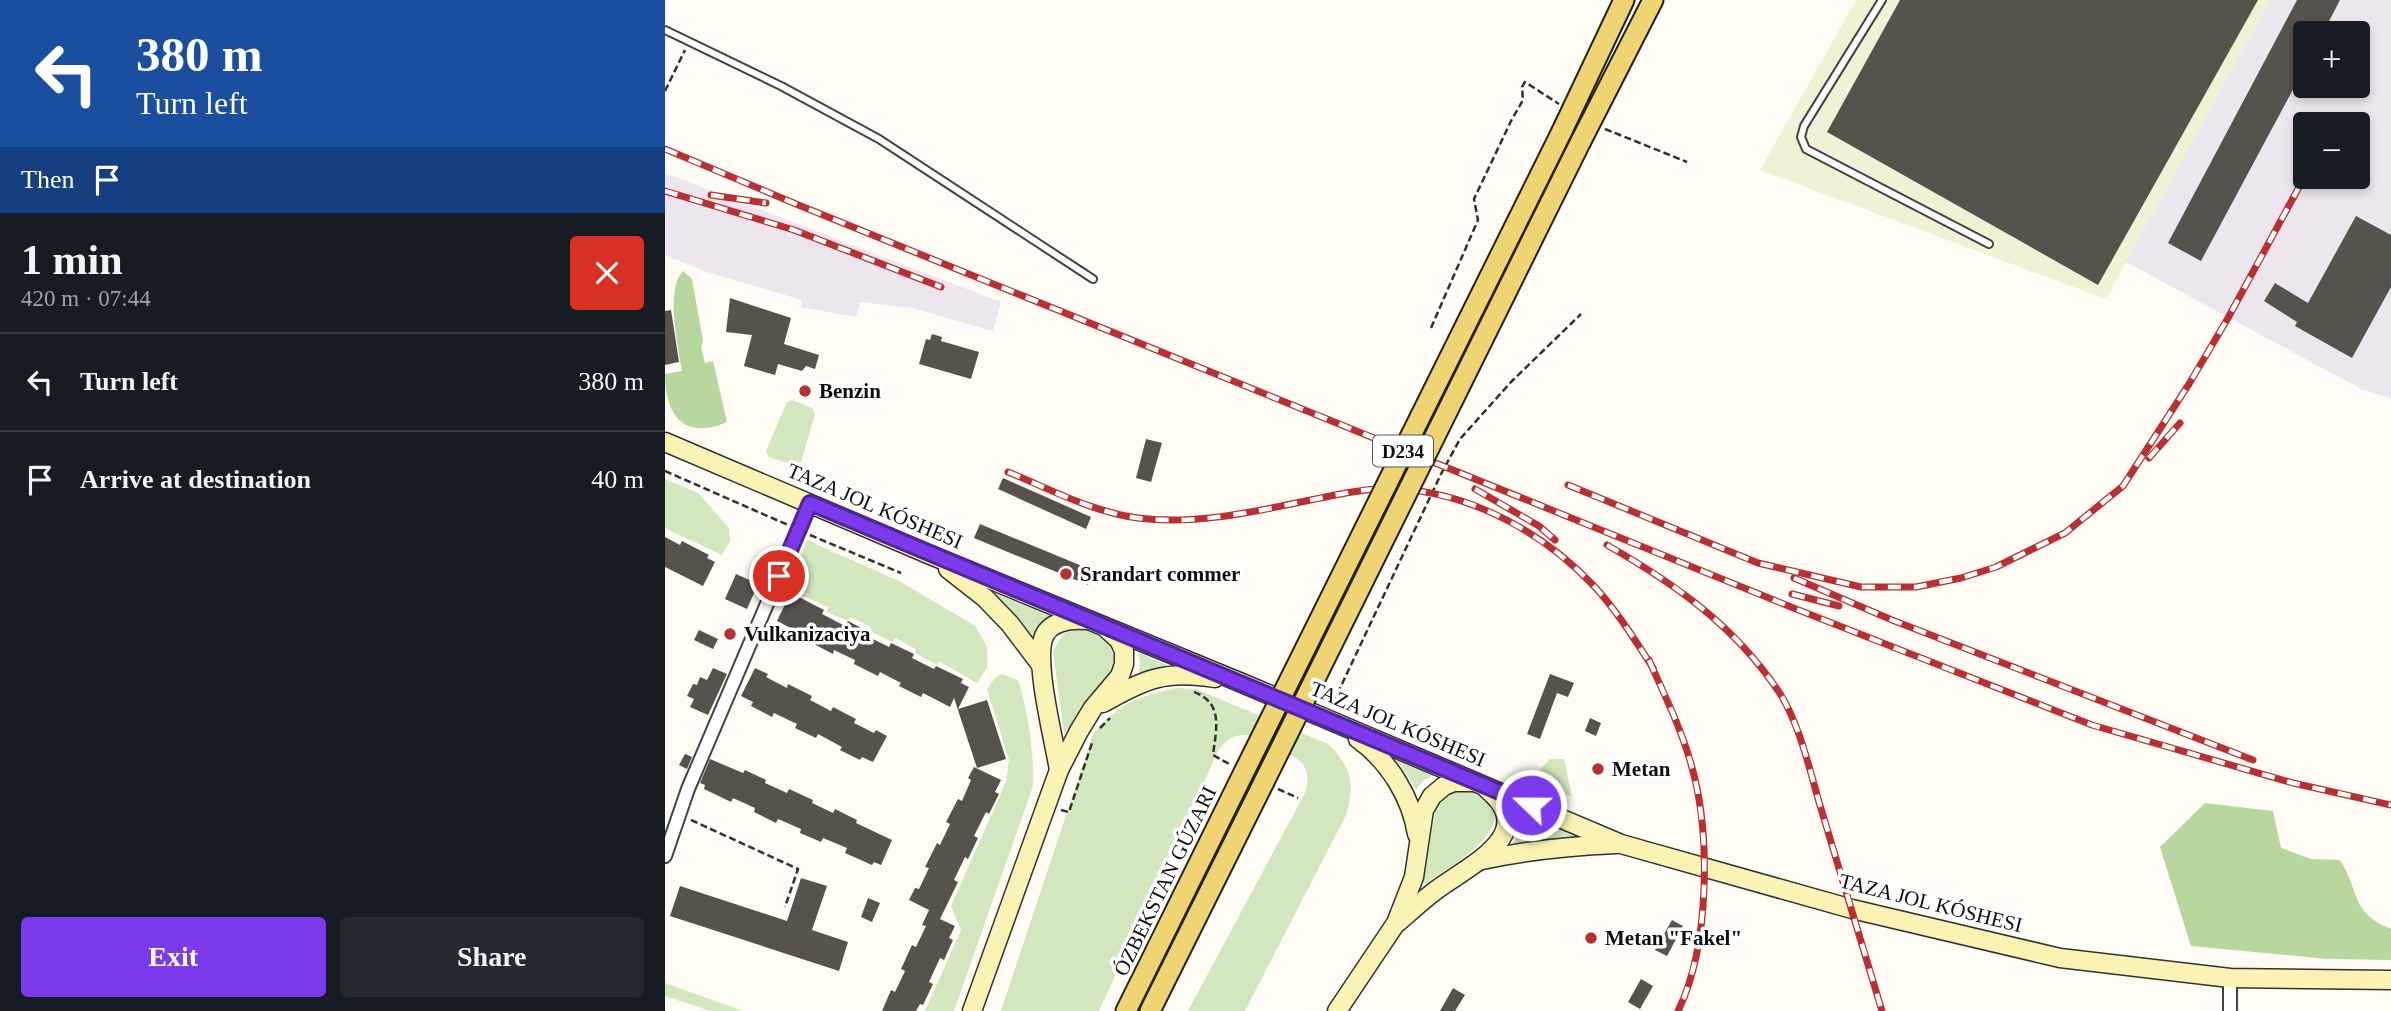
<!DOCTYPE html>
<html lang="en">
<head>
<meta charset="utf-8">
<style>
	body { margin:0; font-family:Georgia,serif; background:#242831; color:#f1f3f6; height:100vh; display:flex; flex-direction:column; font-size:26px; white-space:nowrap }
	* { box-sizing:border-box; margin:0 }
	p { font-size:23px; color:#9ea1a6 }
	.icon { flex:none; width:38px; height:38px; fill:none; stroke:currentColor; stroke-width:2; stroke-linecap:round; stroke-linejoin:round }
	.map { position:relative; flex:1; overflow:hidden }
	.sheet { display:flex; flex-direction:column; background:#171b24; width:665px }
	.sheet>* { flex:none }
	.hud { background:#1a4fa0; color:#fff; overflow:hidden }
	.fabs { position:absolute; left:1628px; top:21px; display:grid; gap:14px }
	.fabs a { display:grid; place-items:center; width:77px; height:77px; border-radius:7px; background:#171b24; box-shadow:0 4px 10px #0003; font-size:35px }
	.pin { position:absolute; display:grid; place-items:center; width:60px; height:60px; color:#fff; margin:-30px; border:4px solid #fff; border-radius:50%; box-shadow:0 2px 7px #0007 }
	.me { position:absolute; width:77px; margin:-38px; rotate:292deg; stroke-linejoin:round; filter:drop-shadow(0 0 5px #0008) }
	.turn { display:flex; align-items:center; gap:24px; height:147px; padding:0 21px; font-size:32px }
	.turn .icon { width:91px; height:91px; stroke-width:2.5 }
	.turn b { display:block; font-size:49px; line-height:60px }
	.then { display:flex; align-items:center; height:66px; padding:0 21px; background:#0003; gap:14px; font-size:26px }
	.round { display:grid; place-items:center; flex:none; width:74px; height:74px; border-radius:7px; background:#242831 }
	.summary { display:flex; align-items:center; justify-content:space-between; height:119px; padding:0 21px }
	h1 { font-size:42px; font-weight:700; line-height:52px }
	.button { display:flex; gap:14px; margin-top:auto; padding:14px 21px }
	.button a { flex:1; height:80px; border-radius:7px; background:#7c3aed; color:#fff; font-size:28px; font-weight:700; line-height:80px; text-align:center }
	.button a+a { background:#242831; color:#f1f3f6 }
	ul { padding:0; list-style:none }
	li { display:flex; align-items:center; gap:21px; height:98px; padding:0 21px; border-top:2px solid #363941 }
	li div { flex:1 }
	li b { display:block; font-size:26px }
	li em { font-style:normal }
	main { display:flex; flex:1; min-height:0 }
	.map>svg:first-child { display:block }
	.industrial { fill:#ede6ee; fill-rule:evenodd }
	.farmland { fill:#f3f1d5 }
	.green { fill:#d3e7bf }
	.forest { fill:#b7d79f }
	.building { fill:#58524d }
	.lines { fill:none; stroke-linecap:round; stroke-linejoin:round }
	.service-casing { stroke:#434343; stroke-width:10 }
	.minor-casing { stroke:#434343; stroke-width:16 }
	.secondary-casing { stroke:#323232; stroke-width:21 }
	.primary-casing { stroke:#212121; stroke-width:23 }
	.path { stroke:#323232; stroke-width:2.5; stroke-dasharray:7 3.5; stroke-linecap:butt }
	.service { stroke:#fff; stroke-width:6 }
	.minor { stroke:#fff; stroke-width:12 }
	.secondary { stroke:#faf3b4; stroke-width:18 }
	.primary { stroke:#efd473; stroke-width:19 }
	.rail-casing { stroke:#b83034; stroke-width:7 }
	.rail { stroke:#fff; stroke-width:4.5; stroke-dasharray:13; stroke-linecap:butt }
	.primary-bridge-casing { stroke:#212121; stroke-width:23; stroke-linecap:butt }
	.primary-bridge { stroke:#efd473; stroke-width:19 }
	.route-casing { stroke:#51269a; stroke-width:18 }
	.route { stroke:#7c3aed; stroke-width:12 }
	.poi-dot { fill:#b83034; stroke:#fff; stroke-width:2.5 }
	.labels { text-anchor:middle; stroke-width:7; stroke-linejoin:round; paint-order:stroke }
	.shield { fill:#fff; stroke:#585858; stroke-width:2 }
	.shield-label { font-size:19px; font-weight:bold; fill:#101010 }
	.poi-label { font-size:21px; font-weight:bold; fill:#101010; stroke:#fff; text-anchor:start }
	.street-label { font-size:21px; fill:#101010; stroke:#fff }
</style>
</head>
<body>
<main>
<section class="sheet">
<div class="hud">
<div class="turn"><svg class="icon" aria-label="left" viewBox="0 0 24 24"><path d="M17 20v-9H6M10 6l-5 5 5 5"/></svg><div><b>380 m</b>Turn left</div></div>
<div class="then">Then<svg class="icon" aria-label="arrive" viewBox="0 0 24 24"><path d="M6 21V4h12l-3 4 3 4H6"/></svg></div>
</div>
<div class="summary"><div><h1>1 min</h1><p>420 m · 07:44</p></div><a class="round" style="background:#d93025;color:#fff"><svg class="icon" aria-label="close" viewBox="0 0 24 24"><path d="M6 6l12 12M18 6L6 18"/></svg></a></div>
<ul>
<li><svg class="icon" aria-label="left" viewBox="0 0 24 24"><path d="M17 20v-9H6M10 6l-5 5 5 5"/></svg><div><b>Turn left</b></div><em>380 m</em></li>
<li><svg class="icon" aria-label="arrive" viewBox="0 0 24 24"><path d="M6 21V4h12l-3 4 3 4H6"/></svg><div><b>Arrive at destination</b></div><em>40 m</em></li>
</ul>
<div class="button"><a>Exit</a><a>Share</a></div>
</section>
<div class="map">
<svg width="1726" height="1011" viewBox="0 0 1726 1011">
	<rect width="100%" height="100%" fill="#fefcf4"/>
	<g class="industrial">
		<path d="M1605,0H1726V398L1698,390L1461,262ZM1640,33H1692V86H1640ZM1640,124H1692V177H1640Z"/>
		<path d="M0,173L336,302L328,331L248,308L195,302L191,317L136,307L137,300L39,271L0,255Z"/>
	</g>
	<path class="farmland" d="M1191,0H1605L1441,299L1095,170Z"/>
	<g class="green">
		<path d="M127,400L147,408L150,414L136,462L129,465L104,457L101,451L122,402Z"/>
		<path d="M0,479L33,493L64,528L65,541L57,555L0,528Z"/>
		<path d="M142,540L236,582L310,626L322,647V668L312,683L274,661L272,665L250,653L251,649L230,638L227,642L205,631L206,627L186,617L183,621L162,612L164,607L123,590Z"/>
		<path d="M328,593L387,616L377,622L367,640L352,618Z"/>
		<path d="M414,625L429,628L442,638L449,657L445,674L399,734L388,651L398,635Z"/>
		<path d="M473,652L506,667L474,673L475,662Z"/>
		<path d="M337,674L354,681C363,716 369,749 368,786L289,1011H260L296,930L286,906L341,782L344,760L322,689L331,677Z"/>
		<path d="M511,688L531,689L663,744C687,767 690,785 681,815L580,1011H523L640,793C643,784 644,775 639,766C634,756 592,735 580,735C567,735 560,741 553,751L434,1011H336L428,734C456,703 470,697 511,688Z"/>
		<path d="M729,759L769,775L759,780L751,790L741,773Z"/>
		<path d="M885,759H899L907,797L866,780Z"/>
		<path d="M803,789C872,820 786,866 758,885L771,807L784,795Z"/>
		<path d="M857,814L918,837L849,843Z"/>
		<path d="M0,983L78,1011H45L0,996Z"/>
	</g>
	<g class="forest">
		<path d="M18,271L27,279L38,341L36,347L40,363L48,361L62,422C19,441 0,415 0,374L17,371C13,347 0,288 18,271Z"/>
		<path d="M1540,803L1608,811L1616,848L1646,859L1675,860C1695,891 1685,913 1726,929V960L1662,959L1526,946L1495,847Z"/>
	</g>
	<g class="building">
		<path d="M1235,0H1593L1433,285L1162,132Z"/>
		<path d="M1632,0H1675L1658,33H1640V67L1536,261L1503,243Z"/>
		<path d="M1691,216L1726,235V287L1687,358L1630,326L1632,322L1599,301L1610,283L1643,303Z"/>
		<path d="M65,298L126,318L119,344L154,355L150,369L141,366L137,371L113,364L110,375L79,366L87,335L61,332Z"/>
		<path d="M6,310L14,362L0,365V311Z"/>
		<path d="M267,334L277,337L276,341L314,352L306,379L254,364L261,339L265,340Z"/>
		<path d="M481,439L497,443L486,482L471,478Z"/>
		<path d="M338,478L426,517L421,529L333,489Z"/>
		<path d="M315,524L429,571L423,585L309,538Z"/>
		<path d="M0,537L15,545L17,541L44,555L42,558L50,562L38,586L0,567Z"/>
		<path d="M71,574L93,584L82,609L60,599Z"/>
		<path d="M124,596L130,600L132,596L159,610L157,614L180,626L183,621L204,632L202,636L224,647L226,643L249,654L247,658L269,669L271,666L298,679L296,683L304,687L293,709L322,700L341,759L312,768L289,698L285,707L258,693L256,697L234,686L236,683L215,672L213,676L189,664L190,660L169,650L168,654L145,642L147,639L112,621Z"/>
		<path d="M34,630L53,639L48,649L29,640Z"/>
		<path d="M48,668L62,674L43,715L25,707L29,699L22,696L28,684L32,685L35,677L42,680Z"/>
		<path d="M90,668L103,674L101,677L122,688L123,684L147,696L145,700L166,711L168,707L191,719L189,723L209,733L211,730L222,736L208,762L197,757L195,760L175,750L177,747L153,734L151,738L130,728L132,724L109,713L107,717L86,706L88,702L76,696Z"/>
		<path d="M885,674L909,683L903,697L892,693L875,739L862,734Z"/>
		<path d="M925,718L936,723L931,736L920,731Z"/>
		<path d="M20,754L27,757L22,769L14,765Z"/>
		<path d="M45,759L78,773L80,770L101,780L100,783L122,793L124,789L148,800L147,803L168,813L170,809L192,820L191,823L227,840L216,865L209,862L207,865L180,853L182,848L158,838L156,842L135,833L136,829L113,819L111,823L89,812L90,808L68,798L66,802L39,789L40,785L35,783Z"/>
		<path d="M309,767L336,780L330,792L334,794L324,814L321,812L309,836L313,838L303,859L300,857L289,880L293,882L275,919L290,926L284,938L288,940L279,960L275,958L264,982L268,984L258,1005L255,1004L251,1011H217L226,990L230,992L240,971L236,969L247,945L251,947L261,926L257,925L264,910L244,900L250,888L254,889L264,868L260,867L272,843L275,845L285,824L281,822L293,799L297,801L306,780L303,778Z"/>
		<path d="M136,878L162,886L147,930L183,942L174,971L5,916L15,886L122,921Z"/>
		<path d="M203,898L215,903L207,922L196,917Z"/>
		<path d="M1007,920L1018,926L1002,956L990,950Z"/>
		<path d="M976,979L988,986L975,1009L963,1002Z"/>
		<path d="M788,988L800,995L790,1011H775Z"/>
	</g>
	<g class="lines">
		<defs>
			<g id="service">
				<path d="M1217,0L1139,126L1136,137L1141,149L1324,244"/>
				<path d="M0,30L116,86L214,139L428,279"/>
			</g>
			<g id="minor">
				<path d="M0,856L23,789L145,503"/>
				<path d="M1565,978V1011"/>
			</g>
			<g id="secondary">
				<path d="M0,442L263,554L577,683L956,844L1187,909L1395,958L1565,978L1726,980"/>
				<path d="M283,569L320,598L345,624L376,665"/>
				<path d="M438,703C480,679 500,670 550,678"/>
				<path d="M693,739C724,761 746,797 752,834"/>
				<path d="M394,770C389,740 370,666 378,639C383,622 404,619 419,620"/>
				<path d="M817,860C862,850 906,846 952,844"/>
				<path d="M732,923C746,911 760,898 774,888C807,864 875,833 822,789"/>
				<path d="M307,1011L394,770L414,731L428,708L455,676L459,664V651L454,640L442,629"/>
				<path d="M672,1011L731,923L749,877L759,810L767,796L779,786L789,782H807"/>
			</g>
			<g id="primary">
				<path d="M897,131L959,0"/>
				<path d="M916,141L988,0"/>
				<path d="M461,1011L579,772"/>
				<path d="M485,1011L599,782"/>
			</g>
		</defs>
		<use href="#service" class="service-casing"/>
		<use href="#minor" class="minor-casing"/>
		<use href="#secondary" class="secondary-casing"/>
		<use href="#primary" class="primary-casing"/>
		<g class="path">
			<path d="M0,91L20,50"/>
			<path d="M940,129L1022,162"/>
			<path d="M766,328L813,220L809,199L846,121L858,100L857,87L860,82L894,104"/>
			<path d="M0,471L123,525"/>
			<path d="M145,535L236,573"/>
			<path d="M529,692C559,703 551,730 548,755L566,765"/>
			<path d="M668,703L776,474L795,439L846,382L916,314"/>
			<path d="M435,728L445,718"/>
			<path d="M613,789L633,798"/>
			<path d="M396,810L404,812L428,740"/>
			<path d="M26,820L133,869L120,907"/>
		</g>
		<use href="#service" class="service"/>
		<use href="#minor" class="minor"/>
		<use href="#secondary" class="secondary"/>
		<use href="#primary" class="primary"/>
		<defs>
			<g id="rail">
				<path d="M0,149L131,204L1131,609L1427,725L1628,783L1726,805"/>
				<path d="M0,191L129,230L276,287"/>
				<path d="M46,195L101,203"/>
				<path d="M1484,458L1515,423"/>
				<path d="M343,472C385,489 427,512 473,518C544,527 617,504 687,492C776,476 869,523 929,586C952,611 970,640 988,668"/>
				<path d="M903,485L1093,563L1196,587H1251L1296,578L1331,567L1400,533L1458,486L1524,384L1563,318L1640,176"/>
				<path d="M810,489L874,526L890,540"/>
				<path d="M942,545C1010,584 1069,625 1114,692C1134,723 1144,767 1154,802C1175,871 1196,941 1217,1011"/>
				<path d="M1129,578L1227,620L1588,760"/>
				<path d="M1127,594L1174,606"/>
				<path d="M984,660C999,694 1016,728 1026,764C1046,832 1045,946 1013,1011"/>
			</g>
		</defs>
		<use href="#rail" class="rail-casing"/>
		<use href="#rail" class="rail"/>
		<defs>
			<g id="primary-bridge">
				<path d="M579,772L897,131"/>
				<path d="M599,782L916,141"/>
			</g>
		</defs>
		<use href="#primary-bridge" class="primary-bridge-casing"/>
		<use href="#primary-bridge" class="primary-bridge"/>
	</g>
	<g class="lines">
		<defs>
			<path id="route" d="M114,576L145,503L866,805"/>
		</defs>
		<use href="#route" class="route-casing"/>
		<use href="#route" class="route"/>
	</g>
	<g class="poi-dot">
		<circle cx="140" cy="391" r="7"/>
		<circle cx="401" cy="574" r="7"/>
		<circle cx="65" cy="634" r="7"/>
		<circle cx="933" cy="769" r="7"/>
		<circle cx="926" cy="938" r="7"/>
	</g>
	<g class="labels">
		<rect class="shield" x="708" y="435.5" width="60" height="31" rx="5"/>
		<g class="shield-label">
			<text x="738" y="458">D234</text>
		</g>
		<g class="poi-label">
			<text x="154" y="398">Benzin</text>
			<text x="415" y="581">Srandart commer</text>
			<text x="79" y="641">Vulkanizaciya</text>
			<text x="947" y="776">Metan</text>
			<text x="940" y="945">Metan "Fakel"</text>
		</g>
		<g class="street-label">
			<text transform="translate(210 506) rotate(23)" y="7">TAZA JOL KÓSHESI</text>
			<text transform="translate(733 724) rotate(23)" y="7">TAZA JOL KÓSHESI</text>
			<text transform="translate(500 881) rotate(-64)" y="7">ÓZBEKSTAN GÚZARI</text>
			<text transform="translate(1266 903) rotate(14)" y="7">TAZA JOL KÓSHESI</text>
		</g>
	</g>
</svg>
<div class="fabs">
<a>+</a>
<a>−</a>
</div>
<div class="pin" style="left:114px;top:576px;background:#d93025"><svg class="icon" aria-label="arrive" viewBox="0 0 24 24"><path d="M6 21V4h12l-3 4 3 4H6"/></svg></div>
<svg class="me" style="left:866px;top:805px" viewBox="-20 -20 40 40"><circle r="17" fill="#7c3aed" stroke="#fff" stroke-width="3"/><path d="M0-11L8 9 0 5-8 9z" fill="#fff"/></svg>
</div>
</main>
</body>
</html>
